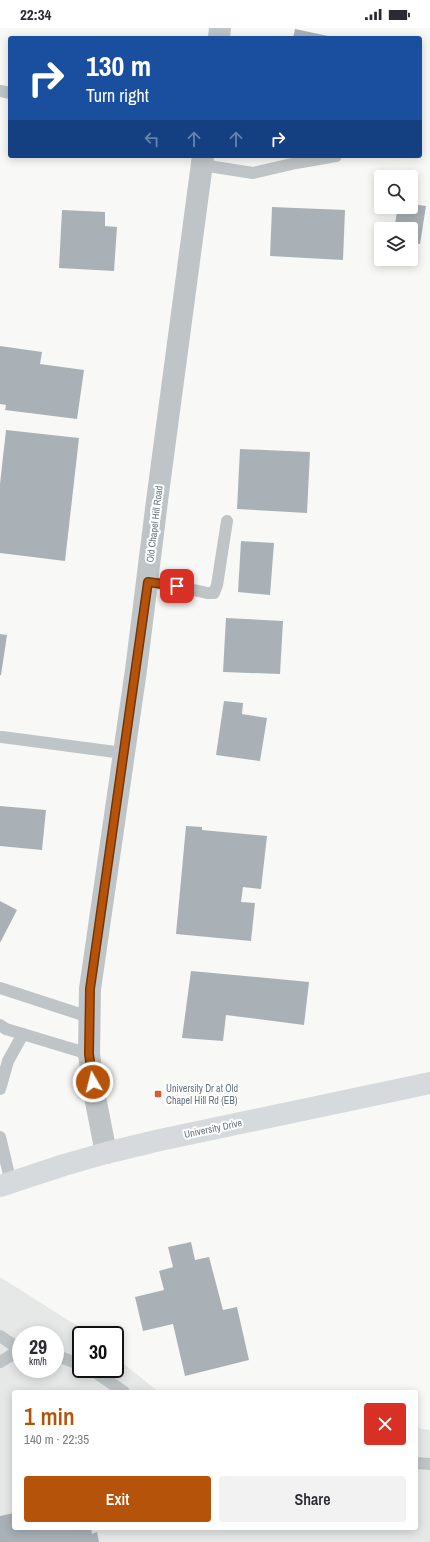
<!DOCTYPE html>
<html lang="en">
<head>
<meta charset="utf-8">
<style>
	body { margin:0; font-family:"Archivo Narrow",sans-serif; background:#f2f2f3; color:#2b2b33; height:100vh; display:flex; flex-direction:column; font-size:15px; white-space:nowrap }
	* { box-sizing:border-box; margin:0 }
	p { font-size:13px; color:#7c7c81 }
	.icon { flex:none; width:22px; height:22px; fill:none; stroke:currentColor; stroke-width:2; stroke-linecap:round; stroke-linejoin:round }
	.map { position:relative; flex:1; overflow:hidden }
	.sheet { position:absolute; left:12px; top:1362px; width:406px; height:140px; display:flex; flex-direction:column; background:#fff; border-radius:4px; box-shadow:0 2px 10px #0003 }
	.sheet>* { flex:none }
	.hud { position:absolute; left:8px; top:8px; width:414px; height:122px; border-radius:4px; box-shadow:0 2px 10px #0003; background:#1a4fa0; color:#fff; overflow:hidden }
	.fabs { position:absolute; left:374px; top:142px; display:grid; gap:8px }
	.fabs a { display:grid; place-items:center; width:44px; height:44px; border-radius:4px; background:#fff; box-shadow:0 2px 10px #0003; font-size:20px }
	.speed { position:absolute; left:12px; top:1298px; display:flex; gap:8px; font-size:20px; font-weight:700; text-align:center }
	.speed>* { display:grid; place-content:center; width:52px; height:52px; border-radius:50%; background:#fff; box-shadow:0 2px 10px #0003; line-height:1 }
	.speed small { font-size:10px; font-weight:400 }
	.speed .limit { border:2px solid #111; border-radius:6px; background:#fff; color:#111 }
	.pin { position:absolute; display:grid; place-items:center; width:34px; height:34px; color:#fff; margin:-17px; border-radius:8px; box-shadow:0 2px 6px #0006 }
	.me { position:absolute; width:44px; margin:-22px; rotate:352deg; stroke-linejoin:round; filter:drop-shadow(0 0 3px #0008) }
	.turn { display:flex; align-items:center; gap:14px; height:84px; padding:0 12px; font-size:18px }
	.turn .icon { width:52px; height:52px; stroke-width:2.5 }
	.turn b { display:block; font-size:28px; line-height:34px }
	.lanes { display:flex; align-items:center; height:38px; padding:0 12px; background:#0003; justify-content:center; gap:20px; direction:ltr }
	.lanes .off { opacity:.35 }
	.round { display:grid; place-items:center; flex:none; width:42px; height:42px; border-radius:4px; background:#f2f2f3 }
	.head { display:flex; align-items:center; justify-content:space-between; height:68px; padding:0 12px }
	h1 { font-size:24px; font-weight:600; line-height:30px; color:#b45309 }
	.button { display:flex; gap:8px; margin-top:auto; padding:8px 12px }
	.button a { flex:1; height:46px; border-radius:4px; background:#b45309; color:#fff; font-size:16px; font-weight:600; line-height:46px; text-align:center }
	.button a+a { background:#f2f2f3; color:#2b2b33 }
	.status { display:flex; justify-content:space-between; align-items:center; height:28px; padding:0 20px; background:#fff; direction:ltr }
	.status svg { height:11px; fill:currentColor }
	.map>svg:first-child { display:block }
	.built { fill:#e6e7e7; fill-rule:evenodd }
	.building { fill:#a9b1b6 }
	.lines { fill:none; stroke-linecap:round; stroke-linejoin:round }
	.service { stroke:#bfc4c7; stroke-width:12 }
	.minor { stroke:#bfc4c7; stroke-width:22 }
	.secondary { stroke:#d6dadd; stroke-width:22 }
	.route-casing { stroke:#753606; stroke-width:10 }
	.route { stroke:#b45309; stroke-width:7 }
	.poi-dot { fill:#da5a34; stroke:#fff; stroke-width:1.5 }
	.labels { text-anchor:middle; stroke-width:4; stroke-linejoin:round; paint-order:stroke }
	.street-label { font-size:10px; fill:#65747f; stroke:#fff }
	.poi-label { font-size:10px; fill:#65747f; stroke:#fff; text-anchor:start }
</style>
</head>
<body>
<div class="status"><b>22:34</b><svg viewBox="0 0 49 12"><path d="M0 12V9h3v3zM5 12V6h3v6zM10 12V3h3v9zM15 12V0h3v12zM26 1h20v11H26zM47 4h2v5h-2z"/></svg></div>
<div class="map">
<svg width="430" height="1514" viewBox="0 0 430 1514">
	<rect width="100%" height="100%" fill="#f8f8f6"/>
	<path class="built" d="M0,1249L79,1299L88,1307H81V1341H115V1329L159,1364H14V1500H416V1400L430,1402V1514H0ZM21,1307H55V1341H21Z"/>
	<g class="building">
		<path d="M295,1L333,9V10H293Z"/>
		<path d="M411,176L426,178L420,216L411,215V201H394L398,179H411Z"/>
		<path d="M272,179L345,182L343,232L270,228Z"/>
		<path d="M62,182L105,184V198L117,199L114,243L59,240Z"/>
		<path d="M0,318L42,324L40,336L84,342L77,391L5,382L6,377L0,376Z"/>
		<path d="M6,402L79,410L65,533L0,525V456Z"/>
		<path d="M240,421L310,424L307,485L237,481Z"/>
		<path d="M241,513L274,515L270,567L238,564Z"/>
		<path d="M226,590L283,593L280,646L223,644Z"/>
		<path d="M0,606L7,607L1,647H0Z"/>
		<path d="M224,673L243,675L242,686L267,690L260,733L216,727Z"/>
		<path d="M0,778L46,782L42,822L0,818Z"/>
		<path d="M186,798L202,799V802L267,808L261,861L243,859L241,874L255,875L251,913L176,906Z"/>
		<path d="M0,873L17,882L0,915Z"/>
		<path d="M191,943L309,954L304,997L226,987L223,1013L182,1010Z"/>
		<path d="M191,1214L195,1232L209,1229L223,1282L237,1279L249,1332L185,1348L173,1296L143,1303L135,1269L164,1262L159,1243L173,1239L168,1219Z"/>
		<path d="M14,1485V1500H91L92,1506L97,1504L99,1514H0V1488Z"/>
	</g>
	<g class="lines">
		<g class="service">
			<path d="M0,63L10,65"/>
			<path d="M202,137L253,145L296,135L336,128"/>
			<path d="M148,554L177,558L207,565H214L217,557L227,493"/>
			<path d="M2,709L123,725"/>
			<path d="M0,960L89,989"/>
			<path d="M0,997L6,1001L89,1026"/>
			<path d="M0,1061L8,1033L23,1006"/>
			<path d="M0,1109L11,1155"/>
			<path d="M0,1308L21,1322"/>
			<path d="M55,1327L81,1337"/>
			<path d="M0,1334L20,1322"/>
			<path d="M91,1341L124,1364"/>
			<path d="M416,1435L430,1436"/>
		</g>
		<g class="minor">
			<path d="M219,10L220,0"/>
			<path d="M106,1125L95,1069L89,1026L90,961L136,642L157,473L203,128"/>
		</g>
		<path class="secondary" d="M0,1158L64,1137L106,1125L160,1112L430,1055"/>
	</g>
	<g class="lines">
		<defs>
			<path id="route" d="M93,1054L89,1026L90,961L148,554L177,558"/>
		</defs>
		<use href="#route" class="route-casing"/>
		<use href="#route" class="route"/>
	</g>
	<rect class="poi-dot" x="154" y="1062" width="8" height="8" rx="2"/>
	<g class="labels">
		<g class="street-label">
			<text transform="translate(154 496) rotate(-83)" y="4">Old Chapel Hill Road</text>
			<text transform="translate(213 1100) rotate(-12)" y="4">University Drive</text>
		</g>
		<g class="poi-label">
			<text x="166" y="1064">University Dr at Old<tspan x="166" dy="12">Chapel Hill Rd (EB)</tspan></text>
		</g>
	</g>
</svg>
<div class="fabs">
<a><svg class="icon" aria-label="search" viewBox="0 0 24 24"><circle cx="10" cy="10" r="6"/><path d="M15 15l6 6"/></svg></a>
<a><svg class="icon" aria-label="layers" viewBox="0 0 24 24"><path d="M12 4l9 5-9 5-9-5zM3 14l9 5 9-5"/></svg></a>
</div>
<div class="speed"><div>29<small>km/h</small></div><div class="limit">30</div></div>
<div class="pin" style="left:177px;top:558px;background:#d93025"><svg class="icon" aria-label="arrive" viewBox="0 0 24 24"><path d="M6 21V4h12l-3 4 3 4H6"/></svg></div>
<svg class="me" style="left:93px;top:1054px" viewBox="-20 -20 40 40"><circle r="17" fill="#b45309" stroke="#fff" stroke-width="3"/><path d="M0-11L8 9 0 5-8 9z" fill="#fff"/></svg>
<div class="hud">
<div class="turn"><svg class="icon" aria-label="right" viewBox="0 0 24 24"><path d="M7 20v-9h11M14 6l5 5-5 5"/></svg><div><b>130 m</b>Turn right</div></div>
<div class="lanes"><svg class="icon off" aria-label="left" viewBox="0 0 24 24"><path d="M17 20v-9H6M10 6l-5 5 5 5"/></svg><svg class="icon off" aria-label="ahead" viewBox="0 0 24 24"><path d="M12 20V5M6 11l6-6 6 6"/></svg><svg class="icon off" aria-label="ahead" viewBox="0 0 24 24"><path d="M12 20V5M6 11l6-6 6 6"/></svg><svg class="icon" aria-label="right" viewBox="0 0 24 24"><path d="M7 20v-9h11M14 6l5 5-5 5"/></svg></div>
</div>
<section class="sheet">
<div class="head"><div><h1>1 min</h1><p>140 m · 22:35</p></div><a class="round" style="background:#d93025;color:#fff"><svg class="icon" aria-label="close" viewBox="0 0 24 24"><path d="M6 6l12 12M18 6L6 18"/></svg></a></div>
<div class="button"><a>Exit</a><a>Share</a></div>
</section>
</div>
</body>
</html>
